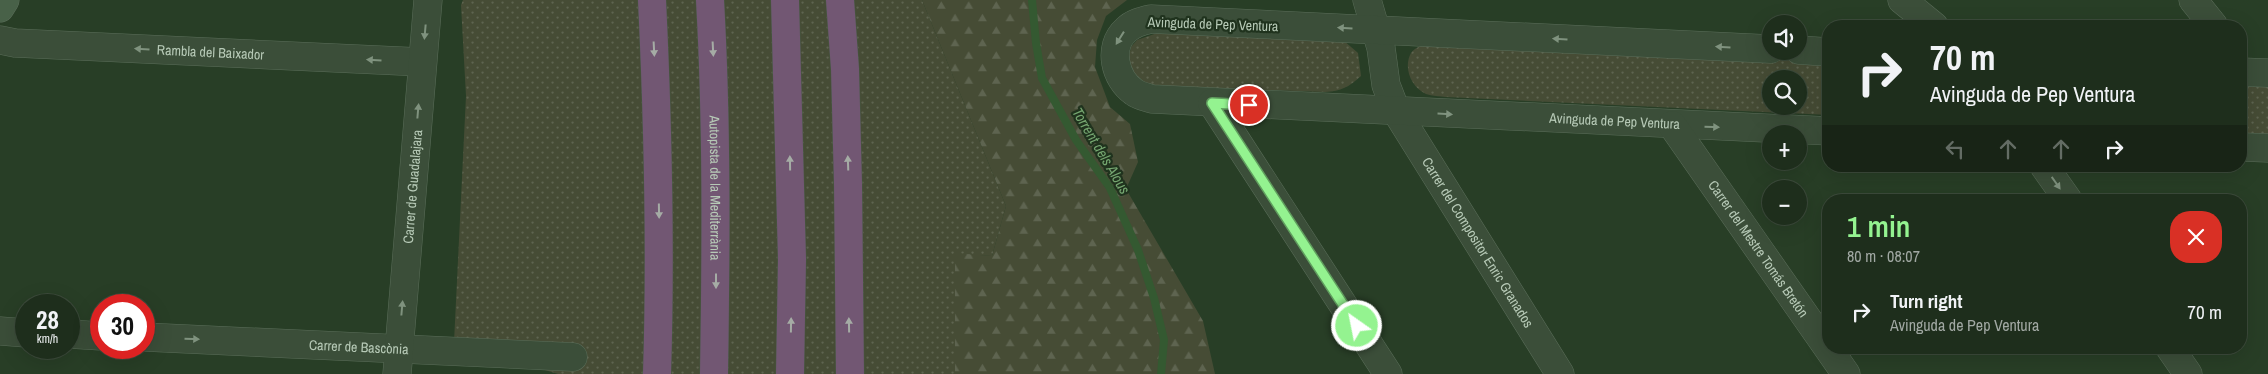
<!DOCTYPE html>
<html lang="en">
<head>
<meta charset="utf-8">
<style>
	body { margin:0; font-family:"Archivo Narrow",sans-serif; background:#263625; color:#f1f3f6; height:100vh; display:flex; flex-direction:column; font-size:19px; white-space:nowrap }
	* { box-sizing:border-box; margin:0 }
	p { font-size:16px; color:#a1a8a3 }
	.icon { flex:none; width:28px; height:28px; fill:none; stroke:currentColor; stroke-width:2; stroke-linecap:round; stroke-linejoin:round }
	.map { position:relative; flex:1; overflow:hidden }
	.details { position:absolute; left:1822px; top:194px; width:425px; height:160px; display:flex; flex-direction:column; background:#1e2e1c; border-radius:20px; box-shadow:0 5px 20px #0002,0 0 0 1px #3c4a3b }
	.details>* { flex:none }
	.banner { position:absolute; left:1822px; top:20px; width:425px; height:152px; border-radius:20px; box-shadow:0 5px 20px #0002,0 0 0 1px #3c4a3b; background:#1e2e1c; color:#f1f3f6; overflow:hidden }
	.tools { position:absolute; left:1762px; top:15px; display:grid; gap:10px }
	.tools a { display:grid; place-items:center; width:45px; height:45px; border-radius:50%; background:#1e2e1c; box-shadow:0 5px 20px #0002,0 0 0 1px #3c4a3b; font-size:25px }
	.speed { position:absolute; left:15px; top:294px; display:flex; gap:10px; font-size:25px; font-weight:700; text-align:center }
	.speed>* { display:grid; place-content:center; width:65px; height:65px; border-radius:50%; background:#1e2e1c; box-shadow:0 5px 20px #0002,0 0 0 1px #3c4a3b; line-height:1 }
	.speed small { font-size:12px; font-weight:400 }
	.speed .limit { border:8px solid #d22; background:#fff; color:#111 }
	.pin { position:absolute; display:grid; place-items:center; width:42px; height:42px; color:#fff; margin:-21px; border:2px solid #fff; border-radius:50%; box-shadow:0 1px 5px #0007 }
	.me { position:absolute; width:55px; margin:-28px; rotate:327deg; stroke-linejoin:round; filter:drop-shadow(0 0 4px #0008) }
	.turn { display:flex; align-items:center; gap:18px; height:105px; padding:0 25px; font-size:22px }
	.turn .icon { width:65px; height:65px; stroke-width:2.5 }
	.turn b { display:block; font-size:35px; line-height:42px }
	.lanes { display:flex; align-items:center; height:48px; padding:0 25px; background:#0003; justify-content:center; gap:25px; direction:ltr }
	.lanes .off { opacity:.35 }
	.round { display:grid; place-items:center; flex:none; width:52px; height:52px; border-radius:20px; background:#263625 }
	.head { display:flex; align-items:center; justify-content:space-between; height:85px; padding:0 25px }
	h1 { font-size:30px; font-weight:600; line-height:38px; color:#94f390 }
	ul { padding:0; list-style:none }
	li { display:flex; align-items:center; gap:15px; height:65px; padding:0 25px }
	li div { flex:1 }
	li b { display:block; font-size:19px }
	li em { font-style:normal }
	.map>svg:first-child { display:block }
	.grass { fill:url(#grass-dots); fill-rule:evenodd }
	.forest { fill:url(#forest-firs) }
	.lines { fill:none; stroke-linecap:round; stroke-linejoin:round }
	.stream { stroke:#345931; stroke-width:8 }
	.street-casing { stroke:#5b6e5a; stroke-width:29 }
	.secondary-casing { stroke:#5b6e5a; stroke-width:29 }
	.highway-casing { stroke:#465944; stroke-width:29 }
	.street { stroke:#3b4e39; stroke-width:28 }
	.secondary { stroke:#486148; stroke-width:28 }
	.highway { stroke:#725773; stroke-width:28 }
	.oneway { fill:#7f927e }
	.oneway2 { fill:#a5aca5 }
	.route-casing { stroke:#609e5e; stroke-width:12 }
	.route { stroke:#94f390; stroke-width:9 }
	.labels { text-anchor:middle; stroke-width:4.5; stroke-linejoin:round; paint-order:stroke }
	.street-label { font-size:14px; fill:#b6c9b6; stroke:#20331e }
	.water-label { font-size:15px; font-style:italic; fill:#75a670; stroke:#20331e }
</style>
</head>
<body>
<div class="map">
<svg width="2268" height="374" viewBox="0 0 2268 374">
	<defs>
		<pattern id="grass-dots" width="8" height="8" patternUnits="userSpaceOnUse" patternTransform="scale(1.25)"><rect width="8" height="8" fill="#464c35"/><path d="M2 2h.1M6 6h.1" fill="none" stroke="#5e6450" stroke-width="1.8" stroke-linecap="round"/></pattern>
		<pattern id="forest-firs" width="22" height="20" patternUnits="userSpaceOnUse" patternTransform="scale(1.25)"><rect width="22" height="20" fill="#464c35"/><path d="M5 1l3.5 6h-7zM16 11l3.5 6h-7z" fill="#5e6450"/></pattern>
	</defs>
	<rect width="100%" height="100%" fill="#283e26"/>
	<g class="grass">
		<path d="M463,0H922L1006,206L992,256L955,254V374H558L532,366L453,363L466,96L461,5Z"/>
		<path d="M1166,30L1343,40L1358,53L1361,76C1349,87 1341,91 1325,92L1150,86L1134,74L1128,61L1131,47L1137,40Z"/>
		<path d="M1432,42L1829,62V115L1446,97C1440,96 1432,96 1426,94C1411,87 1403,68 1411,53C1415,47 1425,44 1432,42ZM1771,79H1799V106H1771Z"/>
		<path d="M2241,82L2268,83V137L2241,136Z"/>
	</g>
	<path class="forest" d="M922,0H1127L1106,16L1097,40L1095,67L1110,107L1130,124L1138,162L1126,189L1203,321L1215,374H955V253L992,256L1006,206Z"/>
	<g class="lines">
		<path class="stream" d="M1032,0L1036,43L1042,78L1076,140L1110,188L1138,250L1154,298L1164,340L1161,374"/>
		<defs>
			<g id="street">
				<path id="s1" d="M1367,0L1381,48L1386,85L1396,111L1560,374"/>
				<path d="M1902,0L1934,26"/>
				<path d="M2193,0L2214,26"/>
				<path id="s2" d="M0,40L15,43L422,62"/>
				<path id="s3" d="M1771,49L1151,19C1142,21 1133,23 1126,30C1107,47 1115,79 1134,92C1139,96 1146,97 1152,99L1829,131"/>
				<path d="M1799,50L1829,52"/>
				<path d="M2241,72L2268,73"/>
				<path d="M1212,103L1388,374"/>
				<path id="s4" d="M1672,125L1846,374"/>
				<path d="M2241,147L2268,148"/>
				<path d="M2044,166L2068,200"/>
				<path d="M0,331L26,333"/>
				<path d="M69,334L101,336"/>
				<path id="s5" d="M144,337L573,357"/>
				<path d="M2170,348L2188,374"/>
				<path id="s6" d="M397,374L428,0"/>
			</g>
			<path id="secondary" d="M0,8L5,0"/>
			<g id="highway">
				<path d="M652,0C658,125 661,249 657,374"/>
				<path id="s7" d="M710,0C717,124 716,249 714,374"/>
				<path d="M785,0L792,259L790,374"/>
				<path d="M840,0L845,69L848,184L850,374"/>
			</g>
		</defs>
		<use href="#street" class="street-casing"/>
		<use href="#secondary" class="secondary-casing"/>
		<use href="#highway" class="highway-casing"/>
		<use href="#street" class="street"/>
		<use href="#secondary" class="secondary"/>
		<use href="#highway" class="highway"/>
	</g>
	<defs><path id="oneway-solid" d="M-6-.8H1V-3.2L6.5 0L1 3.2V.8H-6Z" transform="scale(1.25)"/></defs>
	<g class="oneway">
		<use href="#oneway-solid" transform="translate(1345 28) rotate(-177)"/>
		<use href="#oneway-solid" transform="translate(425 32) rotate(95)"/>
		<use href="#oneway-solid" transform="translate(1120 38) rotate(122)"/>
		<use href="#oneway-solid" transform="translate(1560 39) rotate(-177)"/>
		<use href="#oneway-solid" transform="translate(1723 47) rotate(-177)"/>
		<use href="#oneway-solid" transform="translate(142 49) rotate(-177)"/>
		<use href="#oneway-solid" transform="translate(374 60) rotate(-177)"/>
		<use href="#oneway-solid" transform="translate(418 111) rotate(-85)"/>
		<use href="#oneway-solid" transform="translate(1445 114) rotate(3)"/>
		<use href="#oneway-solid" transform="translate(1712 127) rotate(2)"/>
		<use href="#oneway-solid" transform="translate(2056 183) rotate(55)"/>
		<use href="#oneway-solid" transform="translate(402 308) rotate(-85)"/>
		<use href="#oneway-solid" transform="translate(192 339) rotate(2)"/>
	</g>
	<g class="oneway2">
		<use href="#oneway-solid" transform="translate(654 49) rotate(87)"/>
		<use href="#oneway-solid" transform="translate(713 49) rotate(87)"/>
		<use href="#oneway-solid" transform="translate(790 163) rotate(-91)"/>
		<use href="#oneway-solid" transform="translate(848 163) rotate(-92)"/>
		<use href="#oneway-solid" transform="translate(659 211) rotate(89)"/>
		<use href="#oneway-solid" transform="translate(716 281) rotate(90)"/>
		<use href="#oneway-solid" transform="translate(791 325) rotate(-89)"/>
		<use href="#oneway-solid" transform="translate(849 325) rotate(-91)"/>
	</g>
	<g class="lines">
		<defs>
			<path id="route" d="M1249,105L1212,103L1357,326"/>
		</defs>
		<use href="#route" class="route-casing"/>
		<use href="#route" class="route"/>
	</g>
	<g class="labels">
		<g class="street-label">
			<text transform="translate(1213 24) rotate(2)" y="5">Avinguda de Pep Ventura</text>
			<text dy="5" stroke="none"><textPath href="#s2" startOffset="211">Rambla del Baixador</textPath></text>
			<text dy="5" stroke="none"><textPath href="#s3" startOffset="1202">Avinguda de Pep Ventura</textPath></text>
			<text dy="5" stroke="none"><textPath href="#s6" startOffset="188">Carrer de Guadalajara</textPath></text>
			<text dy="5" stroke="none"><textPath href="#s7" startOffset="188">Autopista de la Mediterrània</textPath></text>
			<text dy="5" stroke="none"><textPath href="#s1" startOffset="270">Carrer del Compositor Enric Granados</textPath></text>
			<text dy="5" stroke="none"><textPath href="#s4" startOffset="151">Carrer del Mestre Tomás Bretón</textPath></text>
			<text dy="5" stroke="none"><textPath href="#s5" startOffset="215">Carrer de Bascònia</textPath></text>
		</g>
		<g class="water-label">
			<text transform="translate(1101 151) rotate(59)" y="5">Torrent dels Alous</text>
		</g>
	</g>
</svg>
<div class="tools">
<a><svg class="icon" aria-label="sound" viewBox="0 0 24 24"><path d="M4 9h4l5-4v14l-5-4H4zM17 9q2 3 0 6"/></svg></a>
<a><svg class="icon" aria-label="search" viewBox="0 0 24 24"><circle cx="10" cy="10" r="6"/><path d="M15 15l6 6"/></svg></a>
<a>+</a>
<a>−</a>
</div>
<div class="speed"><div>28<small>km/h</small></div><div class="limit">30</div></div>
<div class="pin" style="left:1249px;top:105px;background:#d93025"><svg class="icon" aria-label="arrive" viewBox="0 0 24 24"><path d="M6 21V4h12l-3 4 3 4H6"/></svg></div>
<svg class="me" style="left:1357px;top:326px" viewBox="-20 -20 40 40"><circle r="17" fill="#94f390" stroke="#fff" stroke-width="3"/><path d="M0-11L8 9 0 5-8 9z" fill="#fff"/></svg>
<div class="banner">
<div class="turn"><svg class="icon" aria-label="right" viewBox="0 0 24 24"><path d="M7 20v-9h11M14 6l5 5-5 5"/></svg><div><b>70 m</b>Avinguda de Pep Ventura</div></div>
<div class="lanes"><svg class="icon off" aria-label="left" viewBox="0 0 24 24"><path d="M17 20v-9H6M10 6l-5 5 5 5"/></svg><svg class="icon off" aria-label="ahead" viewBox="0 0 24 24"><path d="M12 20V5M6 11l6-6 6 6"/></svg><svg class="icon off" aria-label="ahead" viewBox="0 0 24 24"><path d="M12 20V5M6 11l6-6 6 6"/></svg><svg class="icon" aria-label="right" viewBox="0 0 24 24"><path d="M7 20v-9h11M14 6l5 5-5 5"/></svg></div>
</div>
<section class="details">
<div class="head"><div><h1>1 min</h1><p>80 m · 08:07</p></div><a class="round" style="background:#d93025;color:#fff"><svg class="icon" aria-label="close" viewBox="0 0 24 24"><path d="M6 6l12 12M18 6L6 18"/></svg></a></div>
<ul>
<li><svg class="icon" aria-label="right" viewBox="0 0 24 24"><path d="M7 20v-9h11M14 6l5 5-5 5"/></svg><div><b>Turn right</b><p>Avinguda de Pep Ventura</p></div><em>70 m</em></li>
</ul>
</section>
</div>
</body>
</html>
